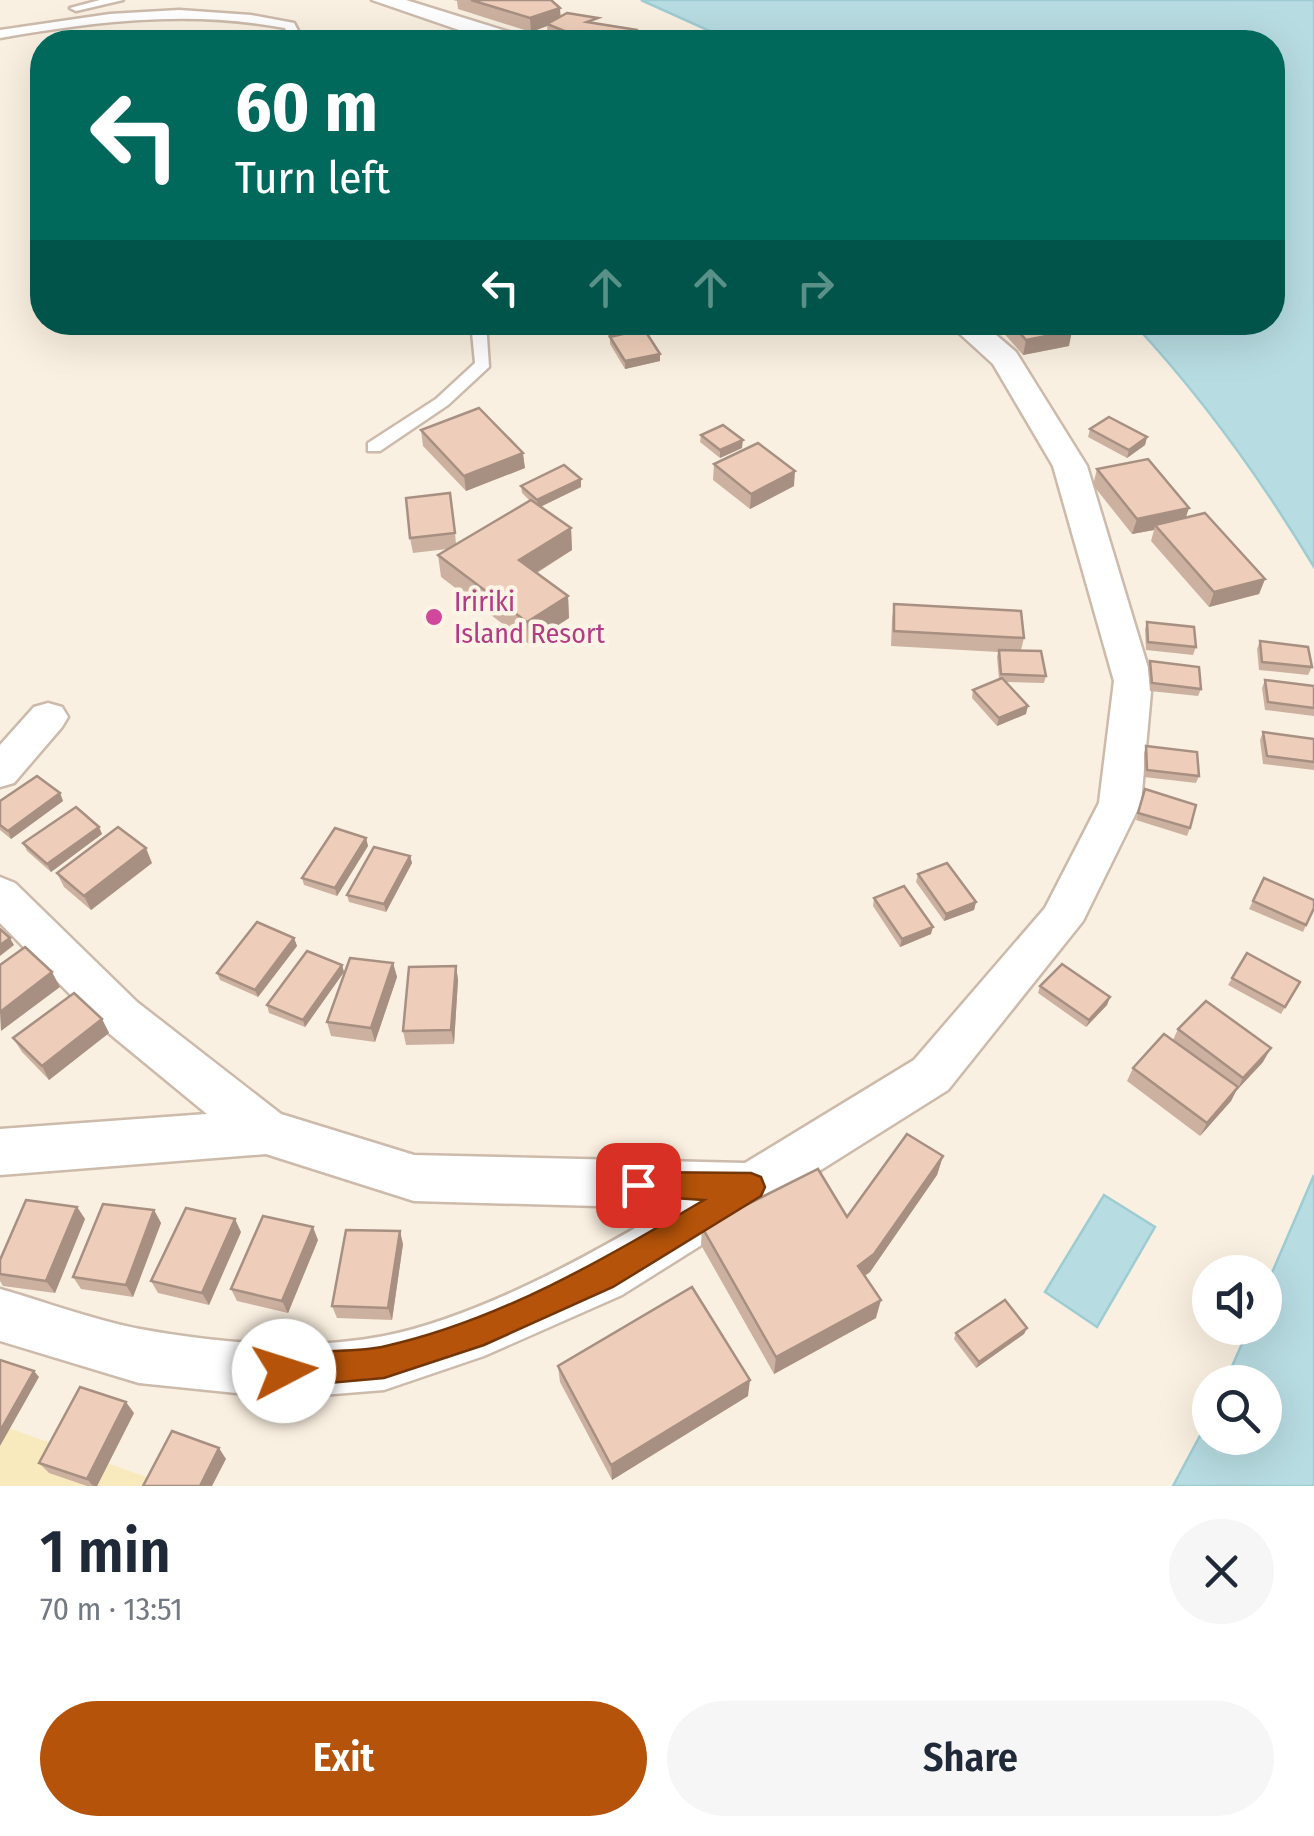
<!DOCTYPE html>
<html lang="en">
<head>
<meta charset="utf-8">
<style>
	body { margin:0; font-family:"Fira Sans Condensed",sans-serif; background:#f6f6f7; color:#1f2937; height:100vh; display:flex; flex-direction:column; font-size:38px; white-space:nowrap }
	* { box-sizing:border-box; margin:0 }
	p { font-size:32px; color:#747a83 }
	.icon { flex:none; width:55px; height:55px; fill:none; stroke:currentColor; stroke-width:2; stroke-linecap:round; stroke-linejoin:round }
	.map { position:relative; height:1486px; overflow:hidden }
	.details { display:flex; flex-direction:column; background:#fff; flex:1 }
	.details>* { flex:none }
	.top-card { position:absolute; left:30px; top:30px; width:1255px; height:305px; border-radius:40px; box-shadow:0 10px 40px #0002; background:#00695c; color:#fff; overflow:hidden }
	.tools { position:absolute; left:1192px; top:1255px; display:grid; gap:20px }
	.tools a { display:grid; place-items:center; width:90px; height:90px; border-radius:50%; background:#fff; box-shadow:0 10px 40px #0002; font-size:50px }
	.pin { position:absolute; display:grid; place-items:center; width:85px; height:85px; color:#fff; margin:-42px; border-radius:20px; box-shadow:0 5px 15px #0006 }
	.me { position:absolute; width:110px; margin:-55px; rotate:85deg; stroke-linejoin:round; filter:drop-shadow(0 0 8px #0008) }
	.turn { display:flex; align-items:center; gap:35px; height:210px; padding:0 40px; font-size:45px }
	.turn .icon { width:130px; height:130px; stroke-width:2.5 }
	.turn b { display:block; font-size:70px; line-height:85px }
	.lanes { display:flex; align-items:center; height:95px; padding:0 40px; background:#0003; justify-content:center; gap:50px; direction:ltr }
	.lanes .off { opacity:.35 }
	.round { display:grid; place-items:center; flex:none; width:105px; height:105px; border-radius:52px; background:#f6f6f7 }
	.summary { display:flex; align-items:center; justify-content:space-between; height:170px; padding:0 40px }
	h1 { font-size:60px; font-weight:600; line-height:75px }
	.button { display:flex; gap:20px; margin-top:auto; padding:20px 40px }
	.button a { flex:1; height:115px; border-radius:60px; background:#b45309; color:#fff; font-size:40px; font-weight:600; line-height:115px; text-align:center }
	.button a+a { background:#f6f6f7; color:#1f2937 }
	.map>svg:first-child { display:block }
	.sand { fill:#f8eabd }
	.water { fill:#b7dce2; stroke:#9eccd3; stroke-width:2.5 }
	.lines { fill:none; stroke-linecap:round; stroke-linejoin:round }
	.service-casing { stroke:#ccbaab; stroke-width:5 }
	.minor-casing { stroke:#ccbaab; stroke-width:5 }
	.service { fill:#fff; fill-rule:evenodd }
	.minor { fill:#fff; fill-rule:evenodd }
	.wall { fill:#cdb1a0 }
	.shaded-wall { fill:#a79082 }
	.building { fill:#eeceba; stroke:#a79082; stroke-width:2.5 }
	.route { fill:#b45309; stroke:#753606; stroke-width:2.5 }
	.hotel-dot { fill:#d1479c; stroke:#fef4e6; stroke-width:4 }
	.labels { text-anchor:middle; stroke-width:9; stroke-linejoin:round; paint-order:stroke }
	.hotel-label { font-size:28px; fill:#b23c85; stroke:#fef4e6; text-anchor:start }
</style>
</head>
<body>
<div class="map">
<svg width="1314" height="1486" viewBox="0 0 1314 1486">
	<rect width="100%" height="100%" fill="#faf0e1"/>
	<path class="sand" d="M0,1425L172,1486H0Z"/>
	<g class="water">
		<path d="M641,0H1314V567C1261,479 1203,398 1133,323L1272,322V42H734Z"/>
		<path d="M1314,1175V1486H1173L1210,1417V1438H1265V1382H1225L1249,1328H1265V1289Z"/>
		<path d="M1104,1195L1155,1227L1097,1327L1045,1292Z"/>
	</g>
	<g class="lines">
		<defs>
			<g id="service">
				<path d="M100,0H123L76,11L70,8Z"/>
				<path d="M179,10L251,15L294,23L304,42H292L285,28C188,10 97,21 0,38V30L110,14Z"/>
				<path d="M471,322H486L489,367L448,405L380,451H368V443L436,399L475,363Z"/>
			</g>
			<g id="minor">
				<path d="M372,0H406L525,37L529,42H494Z"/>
				<path d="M947,322H981L1016,352L1087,466L1152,681L1141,803L1083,921L948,1090L622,1295L484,1356L384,1390L284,1398L139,1383L0,1341V1289C46,1302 93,1320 140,1329C216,1343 307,1351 384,1336C478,1317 588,1257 669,1208L414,1201L266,1154L0,1175V1129L207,1114L105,1030L0,923V877L15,883L137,1002L281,1114L414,1155L745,1163L914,1060L1045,908L1099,803L1114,681L1053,466L993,364Z"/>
				<path d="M48,703L62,707L68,717L62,727L14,783L0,787V745L34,707Z"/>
			</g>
		</defs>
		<use href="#service" class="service-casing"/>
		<use href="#minor" class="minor-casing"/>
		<use href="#service" class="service"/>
		<use href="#minor" class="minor"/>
	</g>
	<g class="wall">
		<path d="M453,0H551L561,16L598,24L648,42H561L548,37L547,26L531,32L458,9L457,1Z"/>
		<path d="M601,322H653V329L645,330L660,354V361L625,369L610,344V337H609Z"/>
		<path d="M994,322H1067L1069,346L1023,355Z"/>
		<path d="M1090,429L1147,437L1145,445L1127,458L1088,437Z"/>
		<path d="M421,430L525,468L466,491L423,446Z"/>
		<path d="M701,435L742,448L720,458L700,442Z"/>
		<path d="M714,464L794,486L750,509L713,480Z"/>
		<path d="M1097,469L1186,518L1265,579L1259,594L1209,607L1151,541L1154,530L1132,534L1093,485Z"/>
		<path d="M581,479V487L540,507L571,528L572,550L537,573L568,596L569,618L529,644L441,577L438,555L447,549L413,553L410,538L455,533L456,544L530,501L522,493L521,486Z"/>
		<path d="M894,604L1024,638L1021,650L1046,676L1044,683L1006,682L1026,714L997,726L972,698L973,690L999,679L997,657L998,652L891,646L892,619Z"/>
		<path d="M1147,622L1196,647L1193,655L1146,650L1145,629Z"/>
		<path d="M1260,641L1312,667L1308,675L1259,670L1257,649Z"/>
		<path d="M1150,661L1201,689L1198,696L1150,691L1148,669Z"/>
		<path d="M1265,680L1314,686V716L1265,710L1262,688Z"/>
		<path d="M1263,732L1314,739V770L1263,764L1260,740Z"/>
		<path d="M1146,746L1199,776L1196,783L1144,777V753Z"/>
		<path d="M1145,789L1190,828L1187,836L1136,820Z"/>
		<path d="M60,793L63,801L11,839L0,830V801Z"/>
		<path d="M99,827L102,834L51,872L27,851L23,843Z"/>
		<path d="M366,838L368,846L337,896L304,885L302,878Z"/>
		<path d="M410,856L412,863L386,912L349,902L347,895Z"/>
		<path d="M152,863L91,910L64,887L57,873Z"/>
		<path d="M918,874L976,902L974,910L944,921L916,882Z"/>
		<path d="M1264,878L1314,908L1303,932L1249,909Z"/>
		<path d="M874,898L931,934L900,947L873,906Z"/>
		<path d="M294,938L297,946L258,997L220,980L217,973Z"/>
		<path d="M1247,953L1300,982L1281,1014L1228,985Z"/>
		<path d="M393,963L397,977L375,1042L331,1036L327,1022Z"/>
		<path d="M342,965L344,972L305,1027L269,1013L267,1005Z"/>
		<path d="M456,966L458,980L454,1044L406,1045L403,1031Z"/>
		<path d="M1040,986L1110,997L1107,1005L1086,1027L1038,993Z"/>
		<path d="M102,1019L109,1033L49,1080L22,1052L13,1038Z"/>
		<path d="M1178,1029L1263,1062L1236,1091L1231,1101L1200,1136L1127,1081L1133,1068L1173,1040Z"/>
		<path d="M943,1156L937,1175L870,1272L865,1276L876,1318L774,1374L701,1245L702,1227L847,1217Z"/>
		<path d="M77,1207L85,1219L55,1293L3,1286L0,1281V1274Z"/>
		<path d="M154,1210L161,1223L133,1297L81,1289L73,1277Z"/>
		<path d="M241,1232L209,1305L158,1293L151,1281Z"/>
		<path d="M318,1240L288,1313L237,1301L231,1289Z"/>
		<path d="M403,1244L392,1320L337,1318L332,1306Z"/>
		<path d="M1027,1328L1024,1334L976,1368L954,1339L956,1333Z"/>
		<path d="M558,1366L748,1396L612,1480L560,1382Z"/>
		<path d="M134,1413L97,1486H87L49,1473L39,1463Z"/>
	</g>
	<g class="shaded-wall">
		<path d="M560,8L561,21L547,24V26L531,32L530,18Z"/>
		<path d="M608,322H653V329L609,337Z"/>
		<path d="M1072,331L1069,346L1023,355L1026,340Z"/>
		<path d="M660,354V361L625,369V361Z"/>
		<path d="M1147,437L1145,445L1127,458L1129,450Z"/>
		<path d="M743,440L742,448L720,458V450Z"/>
		<path d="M523,453L525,468L466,491L464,476Z"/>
		<path d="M795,471L794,486L750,509L751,494Z"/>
		<path d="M581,479V487L538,508L537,500Z"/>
		<path d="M1189,508L1184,523L1155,525L1154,530L1132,534L1137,519Z"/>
		<path d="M571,528L572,550L521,582L519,560Z"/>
		<path d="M1265,579L1259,594L1209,607L1214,592Z"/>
		<path d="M568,596L569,618L529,644L527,622Z"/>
		<path d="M1028,706L1026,714L997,726L999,718Z"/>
		<path d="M60,793L63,801L11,839L8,831Z"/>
		<path d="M99,827L102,834L51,872L47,864Z"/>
		<path d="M366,838L368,846L337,896L335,888Z"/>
		<path d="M146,848L152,863L91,910L84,896Z"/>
		<path d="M410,856L412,863L386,912L384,904Z"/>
		<path d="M976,902L974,910L944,921L946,914Z"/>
		<path d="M933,927L931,934L900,947L902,939Z"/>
		<path d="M10,938L14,945L0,956V945Z"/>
		<path d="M294,938L297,946L258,997L255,990Z"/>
		<path d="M393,963L397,977L375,1042L371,1028Z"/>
		<path d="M342,965L344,972L305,1027L303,1020Z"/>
		<path d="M456,966L458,980L454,1044L451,1030Z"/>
		<path d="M52,972L60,987L1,1031L0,1012Z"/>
		<path d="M1110,997L1107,1005L1086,1027L1089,1020Z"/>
		<path d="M102,1019L109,1033L49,1080L42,1066Z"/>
		<path d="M1271,1048L1263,1062L1236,1091L1231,1101L1200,1136L1207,1123L1238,1088L1243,1078Z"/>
		<path d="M943,1156L937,1175L870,1272L854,1283L858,1266Z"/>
		<path d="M77,1207L85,1219L55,1293L46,1281Z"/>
		<path d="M154,1210L161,1223L133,1297L126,1285Z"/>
		<path d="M235,1219L241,1232L209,1305L202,1293Z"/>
		<path d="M313,1227L318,1240L288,1313L282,1301Z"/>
		<path d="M400,1231L403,1244L392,1320L388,1308Z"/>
		<path d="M881,1300L876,1318L774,1374L776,1357Z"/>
		<path d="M1027,1328L1024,1334L976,1368L979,1362Z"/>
		<path d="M34,1371L39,1377L0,1446V1431Z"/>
		<path d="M750,1380L748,1396L612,1480L611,1465Z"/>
		<path d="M126,1402L134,1413L97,1486H93L87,1479Z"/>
		<path d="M219,1448L226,1459L212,1486H200Z"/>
	</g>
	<g class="building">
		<path d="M471,0H551L560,8L530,18Z"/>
		<path d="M567,13L598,18L587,22L637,30L648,42H592L547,24Z"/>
		<path d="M1010,322H1067L1072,331L1026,340Z"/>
		<path d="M644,329L660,354L625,361L610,337Z"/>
		<path d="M479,408L523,453L464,476L421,430Z"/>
		<path d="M1109,417L1147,437L1129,450L1090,429Z"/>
		<path d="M723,425L743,440L720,450L701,435Z"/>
		<path d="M758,443L795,471L751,494L714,464Z"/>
		<path d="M1148,459L1189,508L1137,519L1097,469Z"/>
		<path d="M564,465L581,479L537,500L521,486Z"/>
		<path d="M450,493L455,533L410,538L406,498Z"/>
		<path d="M531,500L571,528L519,560L568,596L527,622L438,555Z"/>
		<path d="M1205,513L1265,579L1214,592L1155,525Z"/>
		<path d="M894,604L1021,611L1024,638L894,631Z"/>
		<path d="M1147,622L1194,627L1196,647L1148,642Z"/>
		<path d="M1260,641L1308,647L1312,667L1262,662Z"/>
		<path d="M999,650L1041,651L1046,676L1001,674Z"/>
		<path d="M1150,661L1199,667L1201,689L1152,683Z"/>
		<path d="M1002,678L1028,706L999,718L973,690Z"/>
		<path d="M1265,680L1314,686V708L1268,702Z"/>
		<path d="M1263,732L1314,739V762L1267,756Z"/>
		<path d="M1146,746L1197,752L1199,776L1147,770Z"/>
		<path d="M37,776L60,793L8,831L0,825V801Z"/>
		<path d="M1145,789L1196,805L1190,828L1138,813Z"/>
		<path d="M76,807L99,827L47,864L23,843Z"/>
		<path d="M118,827L146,848L84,896L57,873Z"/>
		<path d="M335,828L366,838L335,888L302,878Z"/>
		<path d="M374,847L410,856L384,904L347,895Z"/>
		<path d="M947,863L976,902L946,914L918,874Z"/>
		<path d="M1264,878L1314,900V908L1306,925L1253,901Z"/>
		<path d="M904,886L933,927L902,939L874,898Z"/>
		<path d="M257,922L294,938L255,990L217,973Z"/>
		<path d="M0,929L10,938L0,945Z"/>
		<path d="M25,947L52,972L0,1012V965Z"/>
		<path d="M307,951L342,965L303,1020L267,1005Z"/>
		<path d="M1247,953L1300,982L1285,1007L1232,978Z"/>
		<path d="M350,958L393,963L371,1028L327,1022Z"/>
		<path d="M1062,964L1110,997L1089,1020L1040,986Z"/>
		<path d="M456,966L451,1030L403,1031L409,967Z"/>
		<path d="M74,993L102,1019L42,1066L13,1038Z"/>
		<path d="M1206,1001L1271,1048L1243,1078L1178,1029Z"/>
		<path d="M1164,1034L1238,1087L1207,1123L1133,1068Z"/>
		<path d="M907,1134L943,1156L874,1254L858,1266L881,1300L776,1357L702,1227L818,1169L847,1217Z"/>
		<path d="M26,1200L77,1207L46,1281L0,1274V1260Z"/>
		<path d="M103,1204L154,1210L126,1285L73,1277Z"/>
		<path d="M186,1208L235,1219L202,1293L151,1281Z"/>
		<path d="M263,1216L313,1227L282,1301L231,1289Z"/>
		<path d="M346,1230L400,1231L388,1308L332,1306Z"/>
		<path d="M692,1287L750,1380L611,1465L558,1366Z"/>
		<path d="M1005,1300L1027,1328L979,1362L956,1333Z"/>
		<path d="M0,1360L34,1371L0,1431Z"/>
		<path d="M80,1387L126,1402L87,1479L39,1463Z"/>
		<path d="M172,1431L219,1448L200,1486H143Z"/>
	</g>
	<path class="route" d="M638,1172L751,1173L761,1177L765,1187L761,1196L613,1287L484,1345L384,1378L284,1387L273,1382L268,1371L273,1360C307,1346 349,1355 386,1346C501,1320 604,1259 704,1200L628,1195L624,1185L628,1176Z"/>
	<circle class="hotel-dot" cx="434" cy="617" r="10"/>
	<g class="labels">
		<g class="hotel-label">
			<text x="454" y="611">Iririki<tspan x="454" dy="32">Island Resort</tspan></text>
		</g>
	</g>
</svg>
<div class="tools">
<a><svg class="icon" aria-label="sound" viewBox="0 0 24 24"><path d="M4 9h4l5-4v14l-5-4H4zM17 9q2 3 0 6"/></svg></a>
<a><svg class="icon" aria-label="search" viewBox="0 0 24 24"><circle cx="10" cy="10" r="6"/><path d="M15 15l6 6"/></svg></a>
</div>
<div class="pin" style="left:638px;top:1185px;background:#d93025"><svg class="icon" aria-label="arrive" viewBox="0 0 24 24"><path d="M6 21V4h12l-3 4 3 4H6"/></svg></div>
<svg class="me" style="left:284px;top:1371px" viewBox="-20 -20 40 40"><circle r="19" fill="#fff"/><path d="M0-13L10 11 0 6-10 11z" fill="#b45309"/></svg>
<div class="top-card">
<div class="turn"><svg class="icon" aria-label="left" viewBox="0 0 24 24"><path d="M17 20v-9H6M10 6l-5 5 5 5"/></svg><div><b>60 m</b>Turn left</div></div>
<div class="lanes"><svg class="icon" aria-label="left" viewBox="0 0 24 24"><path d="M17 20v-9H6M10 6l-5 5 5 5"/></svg><svg class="icon off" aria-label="ahead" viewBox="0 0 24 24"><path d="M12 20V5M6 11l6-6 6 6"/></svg><svg class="icon off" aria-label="ahead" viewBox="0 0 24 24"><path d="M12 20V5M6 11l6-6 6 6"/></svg><svg class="icon off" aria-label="right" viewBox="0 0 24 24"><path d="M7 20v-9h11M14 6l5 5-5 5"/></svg></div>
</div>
</div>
<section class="details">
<div class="summary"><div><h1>1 min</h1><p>70 m · 13:51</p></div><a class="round"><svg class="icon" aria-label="close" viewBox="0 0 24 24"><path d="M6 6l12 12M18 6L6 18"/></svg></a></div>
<div class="button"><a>Exit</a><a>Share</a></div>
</section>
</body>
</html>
